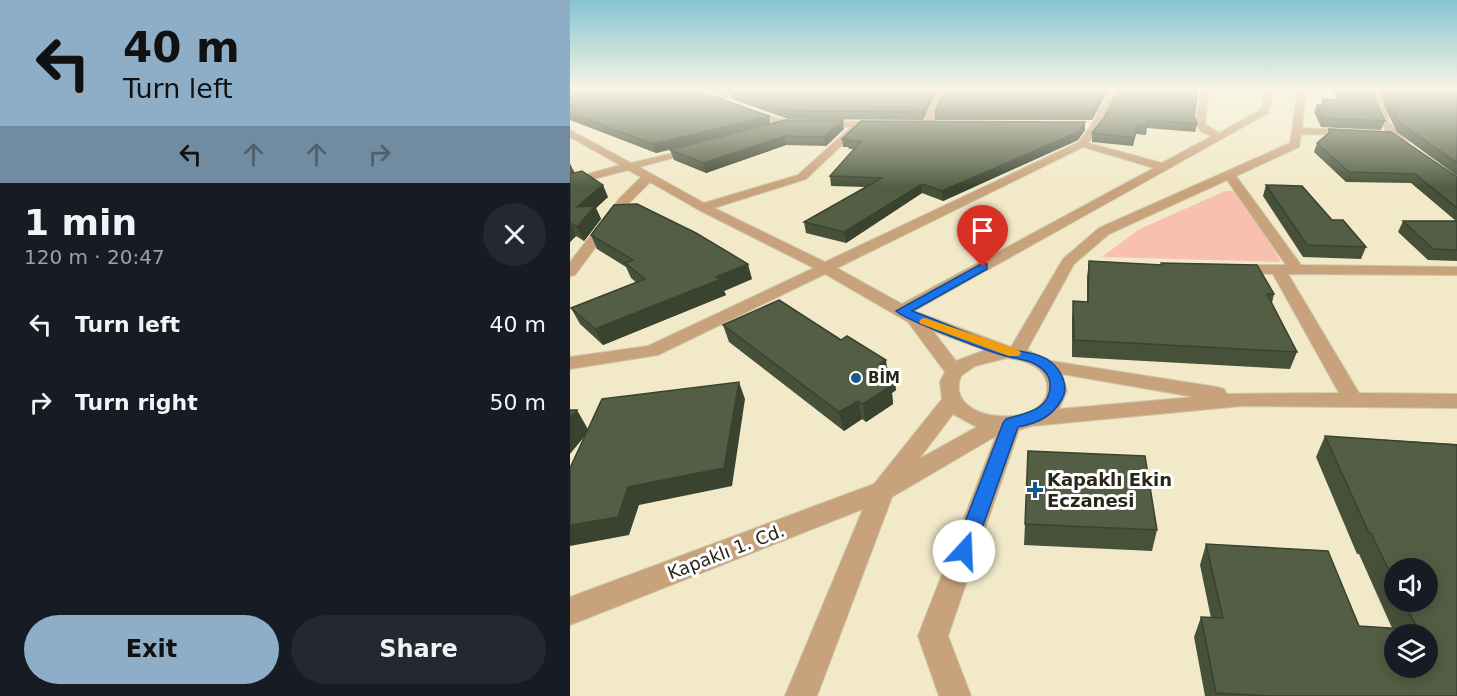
<!DOCTYPE html>
<html lang="en">
<head>
<meta charset="utf-8">
<style>
	body { margin:0; font-family:"DejaVu Sans",sans-serif; background:#242831; color:#f1f3f6; height:100vh; display:flex; flex-direction:column; font-size:22px; white-space:nowrap }
	* { box-sizing:border-box; margin:0 }
	p { font-size:20px; color:#9ea1a6 }
	.icon { flex:none; width:33px; height:33px; fill:none; stroke:currentColor; stroke-width:2; stroke-linecap:round; stroke-linejoin:round }
	.map { position:relative; flex:1; overflow:hidden }
	.sheet { display:flex; flex-direction:column; background:#171b24; width:570px }
	.sheet>* { flex:none }
	.guide { background:#8eaec8; color:#111; overflow:hidden }
	.fabs { position:absolute; left:814px; top:558px; display:grid; gap:12px }
	.fabs a { display:grid; place-items:center; width:54px; height:54px; border-radius:50%; background:#171b24; box-shadow:0 3px 15px #0003; font-size:30px }
	.pin { position:absolute; display:grid; place-items:center; width:51px; height:51px; color:#fff; margin:-62px -26px; border-radius:50% 50% 50% 0; rotate:-45deg; box-shadow:0 0 6px #0007 }
	.pin .icon { rotate:45deg }
	.me { position:absolute; width:66px; margin:-33px; rotate:20deg; stroke-linejoin:round; filter:drop-shadow(0 0 4px #0008) }
	.turn { display:flex; align-items:center; gap:21px; height:126px; padding:0 24px; font-size:27px }
	.turn .icon { width:78px; height:78px; stroke-width:2.5 }
	.turn b { display:block; font-size:42px; line-height:51px }
	.lanes { display:flex; align-items:center; height:57px; padding:0 24px; background:#0003; justify-content:center; gap:30px; direction:ltr }
	.lanes .off { opacity:.35 }
	.round { display:grid; place-items:center; flex:none; width:63px; height:63px; border-radius:32px; background:#242831 }
	.overview { display:flex; align-items:center; justify-content:space-between; height:102px; padding:0 24px }
	h1 { font-size:36px; font-weight:700; line-height:45px }
	.button { display:flex; gap:12px; margin-top:auto; padding:12px 24px }
	.button a { flex:1; height:69px; border-radius:36px; background:#8eaec8; color:#111; font-size:24px; font-weight:700; line-height:69px; text-align:center }
	.button a+a { background:#242831; color:#f1f3f6 }
	ul { padding:0; list-style:none }
	li { display:flex; align-items:center; gap:18px; height:78px; padding:0 24px }
	li div { flex:1 }
	li b { display:block; font-size:22px }
	li em { font-style:normal }
	main { display:flex; flex:1; min-height:0 }
	.map>svg:first-child { display:block }
	.green { fill:#f9c0af }
	.lines { fill:none; stroke-linecap:round; stroke-linejoin:round }
	.minor-casing { stroke:#cdc6a9; stroke-width:2 }
	.minor { fill:#c8a27b; fill-rule:evenodd }
	.wall { fill:#47513a; fill-rule:evenodd }
	.shaded-wall { fill:#3a4230 }
	.building { fill:#535e44; stroke:#3a4230; stroke-width:1.5; fill-rule:evenodd }
	.route { fill:#1a73e8; stroke:#114b97; stroke-width:1.5 }
	.slow { fill:#f59e0b }
	.poi-dot { fill:#155a8f; stroke:#fff; stroke-width:2 }
	.labels { text-anchor:middle; stroke-width:6; stroke-linejoin:round; paint-order:stroke }
	.poi-label { font-size:15px; font-weight:bold; fill:#29261a; stroke:#fff; text-anchor:start }
	.near-poi-label { font-size:18px; font-weight:bold; fill:#29261a; stroke:#fff; text-anchor:start }
	.near-street-label { font-size:18px; fill:#29261a; stroke:#fff }
</style>
</head>
<body>
<main>
<section class="sheet">
<div class="guide">
<div class="turn"><svg class="icon" aria-label="left" viewBox="0 0 24 24"><path d="M17 20v-9H6M10 6l-5 5 5 5"/></svg><div><b>40 m</b>Turn left</div></div>
<div class="lanes"><svg class="icon" aria-label="left" viewBox="0 0 24 24"><path d="M17 20v-9H6M10 6l-5 5 5 5"/></svg><svg class="icon off" aria-label="ahead" viewBox="0 0 24 24"><path d="M12 20V5M6 11l6-6 6 6"/></svg><svg class="icon off" aria-label="ahead" viewBox="0 0 24 24"><path d="M12 20V5M6 11l6-6 6 6"/></svg><svg class="icon off" aria-label="right" viewBox="0 0 24 24"><path d="M7 20v-9h11M14 6l5 5-5 5"/></svg></div>
</div>
<div class="overview"><div><h1>1 min</h1><p>120 m · 20:47</p></div><a class="round"><svg class="icon" aria-label="close" viewBox="0 0 24 24"><path d="M6 6l12 12M18 6L6 18"/></svg></a></div>
<ul>
<li><svg class="icon" aria-label="left" viewBox="0 0 24 24"><path d="M17 20v-9H6M10 6l-5 5 5 5"/></svg><div><b>Turn left</b></div><em>40 m</em></li>
<li><svg class="icon" aria-label="right" viewBox="0 0 24 24"><path d="M7 20v-9h11M14 6l5 5-5 5"/></svg><div><b>Turn right</b></div><em>50 m</em></li>
</ul>
<div class="button"><a>Exit</a><a>Share</a></div>
</section>
<div class="map">
<svg width="887" height="696" viewBox="0 0 887 696">
	<rect width="100%" height="100%" fill="#f1e9c8"/>
	<path class="green" d="M655,191H663L671,195L711,262L532,257L568,230Z"/>
	<g class="lines">
		<defs>
			<g id="minor">
				<path d="M175,90H189L143,101L139,99Z"/>
				<path d="M368,90H376L362,124L354,126L352,124Z"/>
				<path d="M540,90H548L531,125L518,143L592,163L642,136L632,132L625,124L631,90H639L635,124L649,133L691,110L695,93L651,92L647,90L704,91L698,113L344,311L441,347L493,259L529,228L720,143L728,90H736L732,128L780,130L785,133L783,135L731,134L729,147L666,176L731,265L887,267V275L718,274L789,393L887,394V408L672,406L462,426L449,430L378,636L401,696H369L348,636L426,436L322,497L247,696H215L293,509L0,625V597L304,484L372,399L370,382L375,372L338,322L255,274L88,355L0,369V357L78,346L244,268L129,210L80,182L57,205L5,275L0,276V262L49,199L71,177L58,170L0,185V179L50,165L0,137V130L61,163L129,147V151L69,167L134,203L228,175L281,127H217L175,113V109L218,121L313,122L315,124L310,127H291L236,179L144,208L255,262L509,142L522,124ZM513,147L584,168L332,304L267,268ZM657,180L716,265H668L661,269L668,273L703,274L769,393L657,394L654,389L647,387L481,361L457,350L504,264L539,234ZM363,331L415,350L386,361ZM437,358C451,360 471,364 476,380C491,431 371,427 391,376L405,366ZM492,374L624,397L489,409L497,391ZM383,414L407,427L349,459Z"/>
				<path d="M801,90H809L819,122L840,145V149H832C814,133 805,114 801,90Z"/>
			</g>
		</defs>
		<use href="#minor" class="minor-casing"/>
		<use href="#minor" class="minor"/>
	</g>
	<g class="wall">
		<path d="M127,90H367L353,120L218,119L162,99L160,92L150,94Z"/>
		<path d="M538,90L522,120H365V112Z"/>
		<path d="M763,90H803L805,100L815,121L811,130L751,127L744,112L747,105H751L753,99L767,100Z"/>
		<path d="M811,90H887V176L827,132L814,106Z"/>
		<path d="M0,92L199,116L200,124L86,153L0,120Z"/>
		<path d="M624,116L627,124L625,132L577,128L576,135L566,134L563,146L522,142V133L534,118Z"/>
		<path d="M215,120L274,129L256,146L216,145L136,173L104,160L100,150Z"/>
		<path d="M759,129L887,177V261L858,260L828,232L833,221H886L841,183L776,182L744,152L747,143L757,135Z"/>
		<path d="M515,130L508,140L373,201L352,193L276,243L236,233L234,222L296,187L261,186L260,176L284,149H279L278,147H273L272,139Z"/>
		<path d="M0,163L4,173L38,197L26,208L31,219L14,241L6,236L0,242Z"/>
		<path d="M696,185L762,220L796,247L791,259L733,257L693,196Z"/>
		<path d="M21,235L182,279L154,291L156,295L33,345L10,324L1,308L67,283L61,278L56,267L27,249Z"/>
		<path d="M519,261L591,265V263L704,294L702,303L727,352L720,369L502,357V318L503,301L517,302V277Z"/>
		<path d="M153,325L317,368L323,372L326,390L322,393L323,404L296,422L292,419L274,431L159,342Z"/>
		<path d="M755,436L887,444V696H635L624,637L631,617L641,618L630,565L636,544L758,551L789,626L822,628L789,554H787L746,457ZM825,568H858V602H825ZM825,634H858V668H825Z"/>
		<path d="M455,524L587,530L582,551L454,545Z"/>
	</g>
	<g class="shaded-wall">
		<path d="M149,90H176L150,94Z"/>
		<path d="M363,90H367L353,120L352,112Z"/>
		<path d="M534,90H538L522,120V112Z"/>
		<path d="M199,116L200,124L86,153L83,144Z"/>
		<path d="M273,120L274,129L256,146L254,137Z"/>
		<path d="M515,122V130L508,140L373,201L372,191Z"/>
		<path d="M214,136L216,145L136,173L133,163Z"/>
		<path d="M0,164L6,175L0,177Z"/>
		<path d="M352,184V193L276,243L274,232Z"/>
		<path d="M33,185L38,197L26,208L31,219L14,241L7,227V207Z"/>
		<path d="M0,223L6,236L0,242Z"/>
		<path d="M178,264L182,279L154,291L156,295L33,345L25,329Z"/>
		<path d="M316,360L318,375L323,372L326,390L322,393L323,404L296,422L293,404L310,364Z"/>
		<path d="M169,382L175,399L162,486L69,505L59,535L0,546V525Z"/>
		<path d="M288,401L292,419L274,431L269,412Z"/>
		<path d="M7,410L19,431L0,454V418Z"/>
	</g>
	<g class="building">
		<path d="M12,90H126L199,116L83,144L0,113V109L5,107L0,105V92Z"/>
		<path d="M169,90H363L352,112L217,111L160,92Z"/>
		<path d="M375,90H534L522,112H365Z"/>
		<path d="M548,90H628L624,116L627,124L578,120L577,126H567L564,138L522,133L534,118Z"/>
		<path d="M768,90H803L805,100L815,121L753,118L747,105H755L753,99L772,100Z"/>
		<path d="M815,90H887V163L830,123L817,99Z"/>
		<path d="M215,120H273L254,137L214,136L133,163L100,150Z"/>
		<path d="M291,121L515,122L508,132L372,191L352,184L274,232L234,222L312,178L260,176L291,141H277L279,139H272Z"/>
		<path d="M759,129L821,132L887,177V208L845,174L779,172L747,143L760,132Z"/>
		<path d="M12,171L33,185L7,207L25,206L7,227L0,223V174Z"/>
		<path d="M696,185L732,186L762,220H773L796,247L737,245Z"/>
		<path d="M67,204L126,233L178,264L146,277L151,279L25,329L1,308L75,279L55,263L63,260L21,235L44,205Z"/>
		<path d="M833,221H887V250L863,249Z"/>
		<path d="M519,261L592,265L591,263L687,265L704,294H697L727,352L504,340L503,301L518,302Z"/>
		<path d="M209,300L271,340L277,336L316,360L310,364L323,372L311,380L321,386L293,404L288,401L269,412L153,325Z"/>
		<path d="M169,382L154,468L58,487L48,517L0,525V468L32,399Z"/>
		<path d="M0,410H7L0,418Z"/>
		<path d="M755,436L887,445V696H698L646,693L631,617L653,618L636,544L758,551L789,626L848,630L834,602H858V568H825V583L801,533H799ZM825,634H858V668H825Z"/>
		<path d="M458,451L575,456L587,530L455,524Z"/>
	</g>
	<linearGradient id="sky" x2="0" y2="1"><stop stop-color="#86c4d1"/><stop offset="0.48" stop-color="#f9f5e6"/><stop offset="1" stop-color="#f9f5e6" stop-opacity="0"/></linearGradient>
	<rect width="887" height="187" fill="url(#sky)"/>
	<path class="route" d="M413,263L417,264V269L342,311C375,323 408,339 442,349C455,353 470,353 481,362C492,371 499,387 492,399C482,417 468,423 448,427L404,551L401,557L394,559L387,557L384,551L433,423L436,419C456,413 482,410 480,383C479,374 471,367 463,363C454,359 442,358 432,355C415,350 335,320 326,311Z"/>
	<path class="slow" d="M355,318L449,350L451,353L449,356H439L351,324L349,322L351,319Z"/>
	<g class="poi-dot">
		<circle cx="286" cy="378" r="6"/>
		<path d="M462 481h6v6h6v6h-6v6h-6v-6h-6v-6h6z"/>
	</g>
	<g class="labels">
		<g class="poi-label">
			<text x="298" y="383">BİM</text>
		</g>
		<g class="near-poi-label">
			<text x="477" y="486">Kapaklı Ekin<tspan x="477" dy="21">Eczanesi</tspan></text>
		</g>
		<g class="near-street-label">
			<text transform="translate(156 552) rotate(-21)" y="6">Kapaklı 1. Cd.</text>
		</g>
	</g>
</svg>
<div class="fabs">
<a><svg class="icon" aria-label="sound" viewBox="0 0 24 24"><path d="M4 9h4l5-4v14l-5-4H4zM17 9q2 3 0 6"/></svg></a>
<a><svg class="icon" aria-label="layers" viewBox="0 0 24 24"><path d="M12 4l9 5-9 5-9-5zM3 14l9 5 9-5"/></svg></a>
</div>
<div class="pin" style="left:413px;top:267px;background:#d93025"><svg class="icon" aria-label="arrive" viewBox="0 0 24 24"><path d="M6 21V4h12l-3 4 3 4H6"/></svg></div>
<svg class="me" style="left:394px;top:551px" viewBox="-20 -20 40 40"><circle r="19" fill="#fff"/><path d="M0-13L10 11 0 6-10 11z" fill="#1a73e8"/></svg>
</div>
</main>
</body>
</html>
